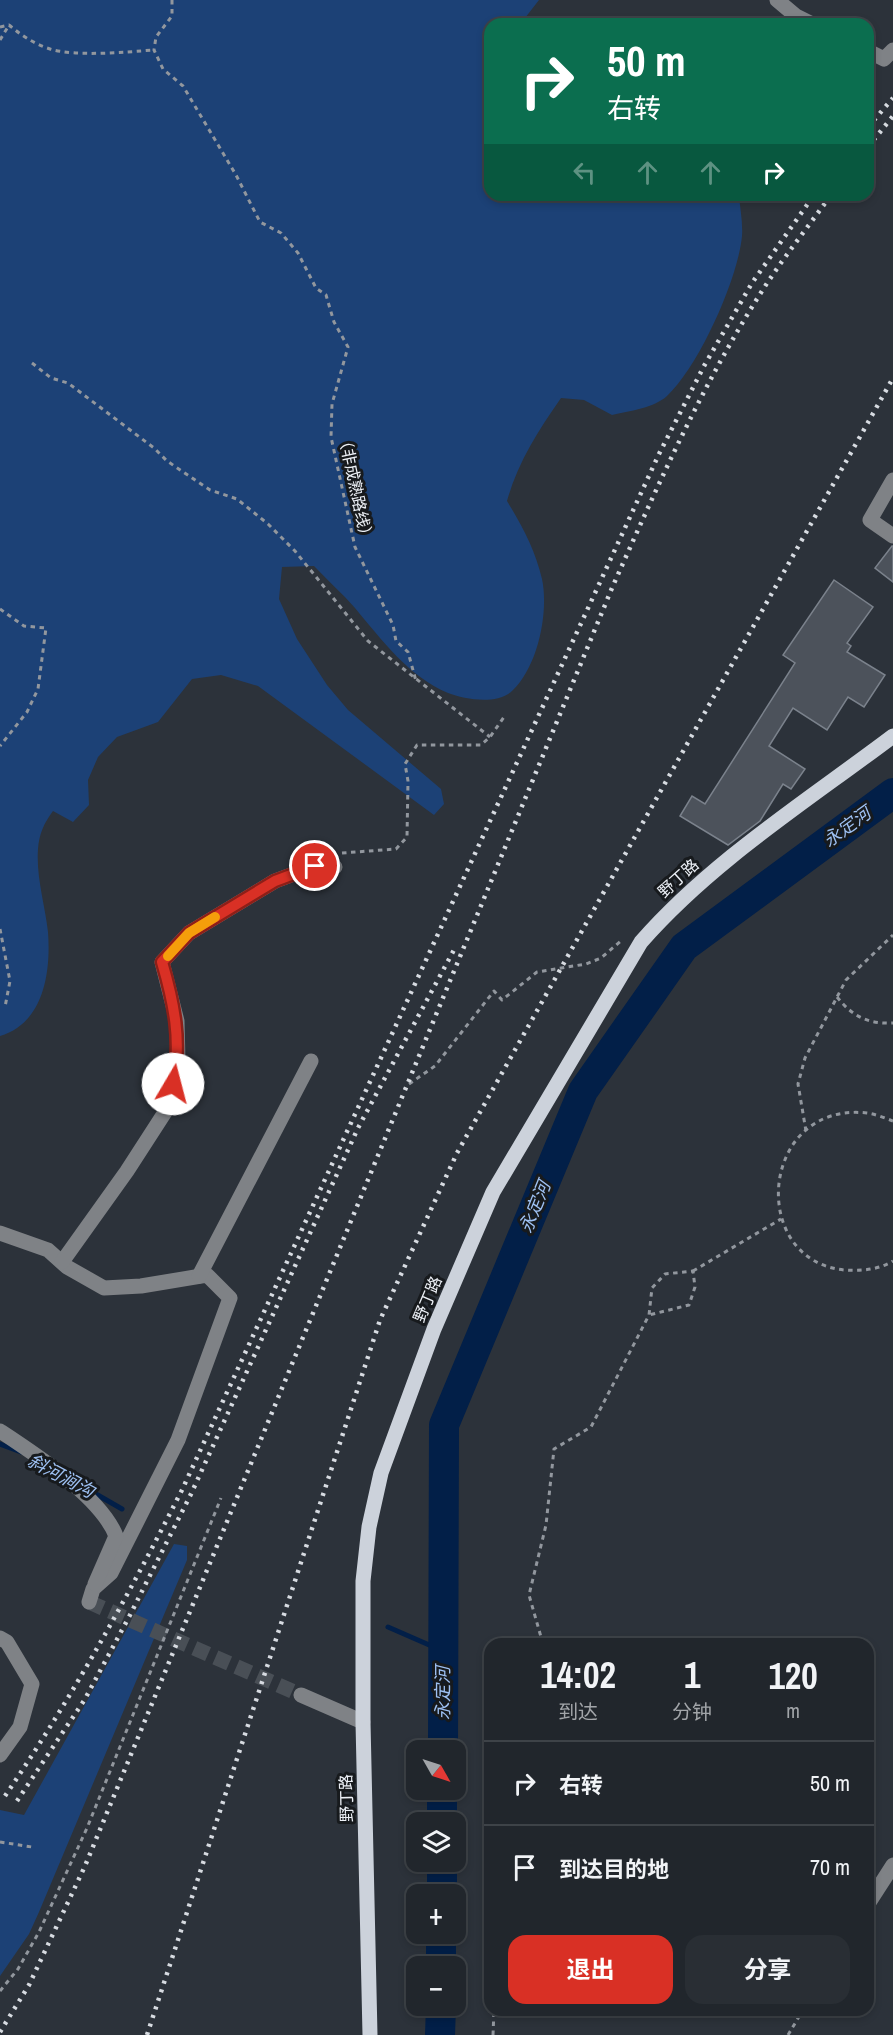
<!DOCTYPE html>
<html lang="zh">
<head>
<meta charset="utf-8">
<style>
	body { margin:0; font-family:"Archivo Narrow","Noto Sans SC",sans-serif; background:#292e34; color:#f1f3f6; height:100vh; display:flex; flex-direction:column; font-size:22px; white-space:nowrap }
	* { box-sizing:border-box; margin:0 }
	p { font-size:20px; color:#a2a5a9 }
	.icon { flex:none; width:33px; height:33px; fill:none; stroke:currentColor; stroke-width:2; stroke-linecap:round; stroke-linejoin:round }
	.map { position:relative; flex:1; overflow:hidden }
	.panel { position:absolute; left:484px; top:1638px; width:390px; height:378px; display:flex; flex-direction:column; background:#21262c; border-radius:18px; box-shadow:0 3px 9px #0003,0 0 0 2px #3e4348 }
	.panel>* { flex:none }
	.top-card { position:absolute; left:484px; top:18px; width:390px; height:183px; border-radius:18px; box-shadow:0 3px 9px #0003,0 0 0 2px #3e4348; background:#0b6e4f; color:#fff; overflow:hidden }
	.needle { width:39px; rotate:129deg }
	.controls { position:absolute; left:406px; top:1740px; display:grid; gap:12px }
	.controls a { display:grid; place-items:center; width:60px; height:60px; border-radius:12px; background:#21262c; box-shadow:0 3px 9px #0003,0 0 0 2px #3e4348; font-size:30px }
	.pin { position:absolute; display:grid; place-items:center; width:51px; height:51px; color:#fff; margin:-26px; border:3px solid #fff; border-radius:50%; box-shadow:0 2px 6px #0007 }
	.me { position:absolute; width:66px; margin:-33px; rotate:8deg; stroke-linejoin:round; filter:drop-shadow(0 0 4px #0008) }
	.turn { display:flex; align-items:center; gap:21px; height:126px; padding:0 24px; font-size:27px }
	.turn .icon { width:78px; height:78px; stroke-width:2.5 }
	.turn b { display:block; font-size:42px; line-height:51px }
	.lanes { display:flex; align-items:center; height:57px; padding:0 24px; background:#0003; justify-content:center; gap:30px; direction:ltr }
	.lanes .off { opacity:.35 }
	.eta { display:flex; justify-content:space-evenly; align-items:center; height:102px; text-align:center }
	.eta b { font-size:36px; font-weight:700; line-height:42px }
	.action { display:flex; gap:12px; margin-top:auto; padding:12px 24px }
	.action a { flex:1; height:69px; border-radius:18px; background:#d93025; color:#fff; font-size:24px; font-weight:700; line-height:69px; text-align:center }
	.action a+a { background:#292e34; color:#f1f3f6 }
	ul { padding:0; list-style:none }
	li { display:flex; align-items:center; gap:18px; height:84px; padding:0 24px; border-top:2px solid #3e4348 }
	li div { flex:1 }
	li b { display:block; font-size:22px }
	li em { font-style:normal }
	.map>svg:first-child { display:block }
	.green { fill:#1c4176 }
	.lines { fill:none; stroke-linecap:round; stroke-linejoin:round }
	.stream { stroke:#021f48; stroke-width:5 }
	.river { stroke:#021f48; stroke-width:30 }
	.building { fill:#4c525b; stroke:#7b828c; stroke-width:1.5 }
	.minor-tunnel { stroke:#494f56; stroke-width:15; stroke-dasharray:15 8; stroke-linecap:butt }
	.path { stroke:#92979e; stroke-width:3; stroke-dasharray:4.5 4.5; stroke-linecap:butt }
	.minor { stroke:#7f8286; stroke-width:15 }
	.major { stroke:#ccd2db; stroke-width:15 }
	.rail { stroke:#d7dbe1; stroke-width:4.5; stroke-dasharray:3 6; stroke-linecap:butt }
	.route-casing { stroke:#8d1f18; stroke-width:15 }
	.route { stroke:#d93025; stroke-width:10 }
	.slow { stroke:#f59e0b; stroke-width:10 }
	.labels { text-anchor:middle; stroke-width:6; stroke-linejoin:round; paint-order:stroke }
	.street-label { font-size:16px; fill:#edf1f7; stroke:#171a1d }
	.water-label { font-size:18px; font-style:italic; fill:#9ec1f3; stroke:#171a1d }
</style>
</head>
<body>
<div class="map">
<svg width="893" height="2035" viewBox="0 0 893 2035">
	<rect width="100%" height="100%" fill="#2c323a"/>
	<g class="green">
		<path d="M0,0H539L525,18L523,24H490V195H739C740,208 743,223 742,236C738,279 699,366 667,396C654,408 629,411 612,415L584,400L561,398C538,431 518,462 507,501C523,527 535,550 542,579C549,612 538,666 513,690C499,705 466,700 448,693C409,677 381,639 355,608C342,593 327,580 314,566L282,567L279,599L297,639L327,685L348,710L441,789L444,804L434,815L258,686L221,675L192,679L158,722L117,737L98,757L88,780L89,805L73,822L53,811C44,823 39,834 38,849C36,877 45,905 48,932C51,972 44,1023 0,1036Z"/>
		<path d="M174,1544L187,1546V1560L39,1912L29,1934L0,1976V1810L24,1815Z"/>
	</g>
	<g class="lines">
		<g class="stream">
			<path d="M0,1444L21,1452"/>
			<path d="M89,1490L122,1509"/>
			<path d="M388,1627L443,1651"/>
		</g>
		<g class="river">
			<path d="M443,1750L444,1425L583,1091L684,947L893,793"/>
			<path d="M442,1822V1790"/>
			<path d="M442,1894V1862"/>
			<path d="M441,1966V1934"/>
			<path d="M440,2035L441,2006"/>
		</g>
	</g>
	<g class="building">
		<path d="M892,546H893V582L875,568Z"/>
		<path d="M834,580L873,607L847,643L851,646L847,652L885,675L864,707L848,697L827,730L793,708L769,746L805,769L791,789L783,784L760,821L728,845L680,816L692,796L705,804L795,663L783,655Z"/>
	</g>
	<g class="lines">
		<path class="minor-tunnel" d="M89,1602L301,1695"/>
		<g class="path">
			<path d="M172,0V16L156,37L154,50L163,69L183,86L236,175L260,222L281,233L298,253L316,288L326,295L334,322L348,347L332,404L331,437L355,547L393,625L396,641L408,652L416,681"/>
			<path d="M0,27L9,25C21,35 34,44 50,49C76,57 126,52 154,50"/>
			<path d="M0,40L9,25"/>
			<path d="M32,363L51,378L68,383L154,448L167,461L210,490L237,499L268,524L295,551L368,641L490,737"/>
			<path d="M0,609L24,626L46,628L38,689L27,712L0,746"/>
			<path d="M342,853L396,849L407,837L408,781L405,764L417,745H481L490,737L504,717"/>
			<path d="M0,929L10,981L5,1007"/>
			<path d="M837,997C853,1017 868,1024 893,1023"/>
			<path d="M409,1084L435,1066L494,991L502,1000L537,972L586,964L601,958L622,940"/>
			<path d="M893,1121C885,1118 875,1114 867,1113C760,1101 747,1260 844,1270C861,1271 878,1270 893,1261"/>
			<path d="M806,1131L798,1084L805,1058L846,980L893,935"/>
			<path d="M693,1271L781,1219"/>
			<path d="M543,1644L529,1595L546,1525L554,1449L591,1427L649,1315L652,1288L665,1274L693,1271L695,1287L689,1305L649,1315"/>
			<path d="M0,1842L32,1847"/>
			<path d="M0,1991L18,1969L39,1932L87,1828L221,1498"/>
			<path d="M493,2035L494,2010"/>
			<path d="M788,2035L803,2010"/>
		</g>
		<g class="minor">
			<path d="M777,0L796,16L812,24"/>
			<path d="M868,51L884,59L893,50"/>
			<path d="M893,480L870,520L893,536"/>
			<path d="M0,1233L48,1250L67,1267L104,1288L141,1286L207,1275L230,1298L178,1440L111,1573L93,1589L89,1602"/>
			<path d="M62,1262L127,1171L169,1106L178,1061L177,1021L162,962L189,933L275,881L315,866L335,867"/>
			<path d="M199,1276L311,1061"/>
			<path d="M0,1431C35,1454 101,1497 116,1536L95,1584"/>
			<path d="M0,1638L7,1642L32,1684L20,1727L0,1755"/>
			<path d="M301,1695L363,1722"/>
			<path d="M868,1904L893,1865"/>
		</g>
		<path class="major" d="M370,2035L363,1722V1581L369,1527L381,1473L434,1329L493,1192L641,942C712,861 807,801 893,736"/>
		<g class="rail">
			<path d="M868,127L893,98"/>
			<path d="M868,147L893,116"/>
			<path d="M5,1796C73,1696 127,1598 182,1490L659,454L704,366L752,283L814,195"/>
			<path d="M17,1801L85,1699L130,1615L191,1494L358,1128L455,948"/>
			<path d="M0,2032L29,1985L85,1866L612,588C657,487 702,385 762,291C783,258 808,227 831,195"/>
			<path d="M147,2035L380,1320L457,1153L893,378"/>
		</g>
	</g>
	<g class="lines">
		<defs>
			<path id="route" d="M173,1084C182,1041 174,1003 162,962L189,933L275,881L315,866"/>
		</defs>
		<use href="#route" class="route-casing"/>
		<use href="#route" class="route"/>
		<path class="slow" d="M168,956L189,933L215,917"/>
	</g>
	<g class="labels">
		<g class="street-label">
			<text transform="translate(356 488) rotate(78)" y="6">（非成熟路线）</text>
			<text transform="translate(678 878) rotate(-42)" y="6">野丁路</text>
			<text transform="translate(427 1299) rotate(-67)" y="6">野丁路</text>
			<text transform="translate(346 1798) rotate(-91)" y="6">野丁路</text>
		</g>
		<g class="water-label">
			<text transform="translate(847 827) rotate(-36)" y="6">永定河</text>
			<text transform="translate(535 1207) rotate(-68)" y="6">永定河</text>
			<text transform="translate(61 1476) rotate(28)" y="6">斜河涧沟</text>
			<text transform="translate(443 1693) rotate(-90)" y="6">永定河</text>
		</g>
	</g>
</svg>
<div class="controls">
<a><svg class="needle" viewBox="-14 -14 28 28"><path d="M0-13l5 13h-10z" fill="#e53935"/><path d="M0 13l5-13h-10z" fill="#a2a5a9"/></svg></a>
<a><svg class="icon" aria-label="layers" viewBox="0 0 24 24"><path d="M12 4l9 5-9 5-9-5zM3 14l9 5 9-5"/></svg></a>
<a>+</a>
<a>−</a>
</div>
<div class="pin" style="left:315px;top:866px;background:#d93025"><svg class="icon" aria-label="arrive" viewBox="0 0 24 24"><path d="M6 21V4h12l-3 4 3 4H6"/></svg></div>
<svg class="me" style="left:173px;top:1084px" viewBox="-20 -20 40 40"><circle r="19" fill="#fff"/><path d="M0-13L10 11 0 6-10 11z" fill="#d93025"/></svg>
<div class="top-card">
<div class="turn"><svg class="icon" aria-label="right" viewBox="0 0 24 24"><path d="M7 20v-9h11M14 6l5 5-5 5"/></svg><div><b>50 m</b>右转</div></div>
<div class="lanes"><svg class="icon off" aria-label="left" viewBox="0 0 24 24"><path d="M17 20v-9H6M10 6l-5 5 5 5"/></svg><svg class="icon off" aria-label="ahead" viewBox="0 0 24 24"><path d="M12 20V5M6 11l6-6 6 6"/></svg><svg class="icon off" aria-label="ahead" viewBox="0 0 24 24"><path d="M12 20V5M6 11l6-6 6 6"/></svg><svg class="icon" aria-label="right" viewBox="0 0 24 24"><path d="M7 20v-9h11M14 6l5 5-5 5"/></svg></div>
</div>
<section class="panel">
<div class="eta">
<div><b>14:02</b><p>到达</p></div>
<div><b>1</b><p>分钟</p></div>
<div><b>120</b><p>m</p></div>
</div>
<ul>
<li><svg class="icon" aria-label="right" viewBox="0 0 24 24"><path d="M7 20v-9h11M14 6l5 5-5 5"/></svg><div><b>右转</b></div><em>50 m</em></li>
<li><svg class="icon" aria-label="arrive" viewBox="0 0 24 24"><path d="M6 21V4h12l-3 4 3 4H6"/></svg><div><b>到达目的地</b></div><em>70 m</em></li>
</ul>
<div class="action"><a>退出</a><a>分享</a></div>
</section>
</div>
</body>
</html>
